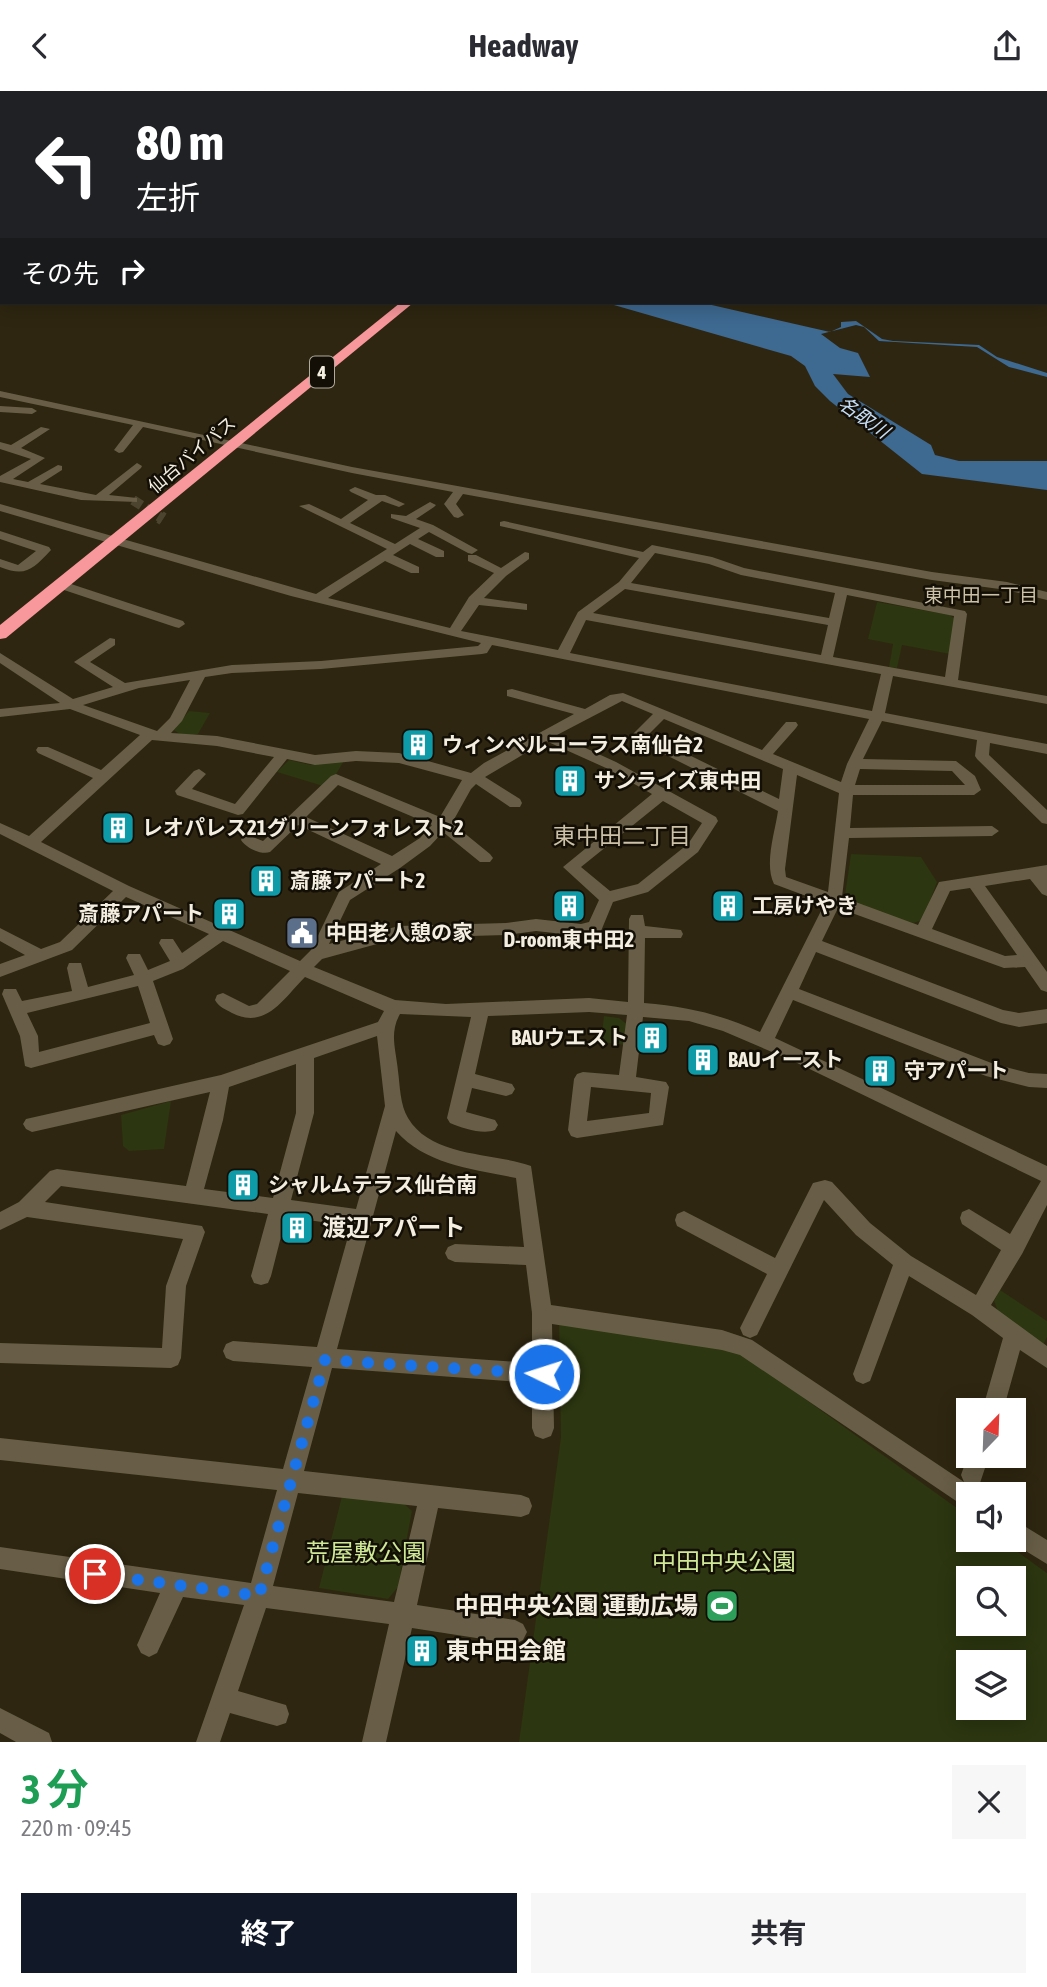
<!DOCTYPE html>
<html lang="ja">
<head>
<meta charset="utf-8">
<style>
	body { margin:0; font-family:"Asap Condensed","Noto Sans JP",sans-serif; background:#f7f7f7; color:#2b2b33; height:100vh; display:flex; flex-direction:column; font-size:26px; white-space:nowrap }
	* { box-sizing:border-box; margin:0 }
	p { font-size:23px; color:#7c7c81 }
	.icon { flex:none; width:38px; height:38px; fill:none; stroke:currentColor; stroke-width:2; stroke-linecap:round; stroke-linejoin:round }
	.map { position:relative; height:1651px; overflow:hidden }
	.sheet { display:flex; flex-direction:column; background:#fff; flex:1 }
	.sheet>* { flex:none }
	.hud { position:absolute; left:0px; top:0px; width:1048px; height:214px; box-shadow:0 4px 18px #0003; background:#202124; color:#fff; overflow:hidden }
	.needle { width:46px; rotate:23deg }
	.tools { position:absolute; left:956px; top:1307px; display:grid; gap:14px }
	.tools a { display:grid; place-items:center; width:70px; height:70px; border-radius:0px; background:#fff; box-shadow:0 4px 18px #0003; font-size:35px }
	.pin { position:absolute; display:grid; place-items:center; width:60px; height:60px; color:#fff; margin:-30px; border:4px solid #fff; border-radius:50%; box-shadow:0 2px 7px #0007 }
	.me { position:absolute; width:77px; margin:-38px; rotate:274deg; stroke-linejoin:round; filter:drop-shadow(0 0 5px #0008) }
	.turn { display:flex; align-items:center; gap:24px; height:147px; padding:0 21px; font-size:32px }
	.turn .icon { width:91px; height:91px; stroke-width:2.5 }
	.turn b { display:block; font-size:49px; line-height:60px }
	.then { display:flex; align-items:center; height:66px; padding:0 21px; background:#0003; gap:14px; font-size:26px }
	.round { display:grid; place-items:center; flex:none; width:74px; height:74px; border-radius:0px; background:#f7f7f7 }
	.summary { display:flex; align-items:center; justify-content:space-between; height:119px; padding:0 21px }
	h1 { font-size:42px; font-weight:700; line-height:52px; color:#1e9e55 }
	.action { display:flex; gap:14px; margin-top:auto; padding:14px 21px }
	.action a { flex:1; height:80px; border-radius:0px; background:#111827; color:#fff; font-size:28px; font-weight:700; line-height:80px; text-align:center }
	.action a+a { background:#f7f7f7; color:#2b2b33 }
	header { display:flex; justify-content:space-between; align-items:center; height:91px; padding:0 21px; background:#fff; font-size:32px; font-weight:700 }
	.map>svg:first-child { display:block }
	.green { fill:#2c3610; fill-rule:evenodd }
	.water { fill:#3e6991 }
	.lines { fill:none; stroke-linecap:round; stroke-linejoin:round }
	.river { fill:#3e6991; fill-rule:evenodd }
	.minor-tunnel-far1 { stroke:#4c442f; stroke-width:10; stroke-dasharray:10 5; stroke-linecap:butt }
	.minor-tunnel { stroke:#4c442f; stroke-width:13; stroke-dasharray:13 6; stroke-linecap:butt }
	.minor { fill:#685e47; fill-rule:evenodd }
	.major { fill:#bf817a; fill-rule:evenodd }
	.highway { fill:#f9989c; fill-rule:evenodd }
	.route { stroke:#1a73e8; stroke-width:12; stroke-dasharray:0 21.6 }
	.labels { text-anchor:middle; stroke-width:5; stroke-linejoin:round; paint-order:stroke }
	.far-street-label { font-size:18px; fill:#f4eee1; stroke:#130f06 }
	.shield { fill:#130f06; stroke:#b0ab9f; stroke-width:2 }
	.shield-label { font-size:19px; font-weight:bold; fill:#f4eee1 }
	.far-water-label { font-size:19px; font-style:italic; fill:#c5def8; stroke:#130f06 }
	.far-neighbourhood-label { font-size:19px; fill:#ccc1a7; stroke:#130f06 }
	.poi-label { font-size:21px; font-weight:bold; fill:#f4eee1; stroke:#130f06; text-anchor:start }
	.neighbourhood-label { font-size:23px; fill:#ccc1a7; stroke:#130f06 }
	.near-poi-label { font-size:24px; font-weight:bold; fill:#f4eee1; stroke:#130f06; text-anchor:start }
	.near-park-label { font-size:24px; fill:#cee895; stroke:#130f06 }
</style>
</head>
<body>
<header><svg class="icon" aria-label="back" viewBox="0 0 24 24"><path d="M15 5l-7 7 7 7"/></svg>Headway<svg class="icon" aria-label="share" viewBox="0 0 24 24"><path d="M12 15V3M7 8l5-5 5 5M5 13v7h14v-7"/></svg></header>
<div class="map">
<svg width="1047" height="1651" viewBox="0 0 1047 1651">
	<rect width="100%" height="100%" fill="#2e2610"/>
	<g class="green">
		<path d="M877,511L950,524L955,528L950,563L902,554L897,577L889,576L893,553L868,548Z"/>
		<path d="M189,620L210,622L198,643L181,644L174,639Z"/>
		<path d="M345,668L335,685L323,695L277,681L289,669L311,674Z"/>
		<path d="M851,763L921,766L937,791L923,829L913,832L854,814L845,804Z"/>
		<path d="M604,925L619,927L628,934L625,954L601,951Z"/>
		<path d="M171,1010L164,1058L129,1060L123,1055L121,1024Z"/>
		<path d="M1000,1199L1047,1230V1246L1043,1254L1000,1226L994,1210Z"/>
		<path d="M559,1231L741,1262L968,1425V1449H1001L1047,1482V1651H519L561,1346ZM968,1488H1013V1533H968ZM968,1572H1013V1617H968Z"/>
		<path d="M343,1401L402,1411L412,1420L398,1496L388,1508L319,1497Z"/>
	</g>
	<path class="water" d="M607,212H703L830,241L841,236V231L856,230L882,248L893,250L979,254L997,266L1047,282V286L1009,276L977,256L879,250L864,236L856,234L821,243L840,257L858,262L870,286L833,283L848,303L931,354L935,364L959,370H1047V399L922,383L830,310L815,295L805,275L791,265Z"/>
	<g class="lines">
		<g class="river">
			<path d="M385,0H400L401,2H386Z"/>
			<rect x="1046" y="74" width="1" height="8"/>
		</g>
		<path class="minor-tunnel-far1" d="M133,409L163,428"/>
		<path class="minor-tunnel" d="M160,426L163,428"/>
		<g class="minor">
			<path d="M11,0H19L10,2Z"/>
			<path d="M122,0H130L132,2H123Z"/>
			<path d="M181,0H191L179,2Z"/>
			<path d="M236,0H244L246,2H237Z"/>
			<path d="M265,0H276L263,2Z"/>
			<path d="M423,0H430L428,2Z"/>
			<path d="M441,0H449L440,2Z"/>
			<path d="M478,0H486L487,2H479Z"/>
			<path d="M609,0H615L616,2H609Z"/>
			<path d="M694,0L707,2H696Z"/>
			<path d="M757,0H786L789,2H759Z"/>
			<rect x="0" y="7" width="2" height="4"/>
			<rect x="1046" y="18" width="1" height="4"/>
			<rect x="1046" y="35" width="1" height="4"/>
			<rect x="1046" y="46" width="1" height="4"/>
			<rect x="1046" y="58" width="1" height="4"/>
			<rect x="1046" y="71" width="1" height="4"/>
			<rect x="1046" y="109" width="1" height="4"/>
			<rect x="1046" y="123" width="1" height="4"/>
			<path d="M0,300L352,376L932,481L1007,491L1047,501V509L1007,499L932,489L463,403L456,413L464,424L458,427L454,426L444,413L453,401L352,382L143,336L123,361L119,362L114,359L133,334L0,306Z"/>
			<path d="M0,315L32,317L37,320L32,323L0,321Z"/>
			<path d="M41,336L50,338L21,357L45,367L13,388L28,391L58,374L62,375V379L40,393L96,404L137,372L142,375L141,377L109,404L137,407V411L81,409L0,391V385L31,368L0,358V351L11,354Z"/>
			<path d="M355,396L376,404H385L405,413L399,416L382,410L350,432L395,453L420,437L391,427V423L406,425L430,411L436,414L434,416L416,428L433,434L478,459L472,463L468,462L429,441L418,448L444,460V466H436L410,453L393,464L419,476V482H411L385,470L328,507L450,537L469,506L494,482L468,470V464H476L501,477L525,461L529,462V468L506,485L484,507L527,513V519L479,514L461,540L558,559L578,521L619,491L639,467L500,435V431L504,430L643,461L652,454L712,466L744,477L965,520L967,523L958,589L1047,605V613L893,585L885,622L1047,653V663L990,652L989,664L1047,719V733L1042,732L977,668L975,665L977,649L882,630L863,668L956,670L975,685L981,699L974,704H853L850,737L992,735L999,740L992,745L849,747L842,806L918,834L939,791L1047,774V805L1042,803L1030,788L985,795L1047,881V901L1041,899L1025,876L1004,877L838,817L822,850L1003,919L1019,922L1047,918V932L1019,936L1001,932L816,861L799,898L994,973L1029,982L1047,983V997L1029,996L986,985L793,909L775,947L1047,1075V1114L1022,1163L991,1214L1047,1255V1277L1020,1259L1003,1320H982L1003,1247L972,1224L909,1185L870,1290L863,1293L856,1290L853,1283L893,1174L856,1144L824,1109L757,1244L750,1247L743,1244L740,1237L767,1183L677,1135L675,1129L677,1123L684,1120L775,1167L813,1092L825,1089L832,1091L870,1132L911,1165L976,1204L1001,1159L962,1133L960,1127L962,1121L969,1118L1010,1143L1041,1090L793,970L723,940L689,930L643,926L636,986L666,991L669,996L663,1034L577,1047L571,1045L568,1039L574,988L577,983L583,981L619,984L627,924L589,921L488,925L475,983L512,993L515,998L512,1003L506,1005L472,997L466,1021L495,1029L498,1034L495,1039C483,1044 462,1037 450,1032L447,1027L471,926L400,923C389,942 396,959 398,980C400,995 400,1014 408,1027C432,1067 492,1061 531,1075L551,1214L722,1239L752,1249L964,1391L961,1384L968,1364L989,1365L980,1392L972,1395L965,1392L978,1404H968V1418L740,1264L722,1259L552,1233L554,1337L551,1345L543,1348L535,1345L532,1337V1292L332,1277L304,1380L521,1404L529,1407L532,1415L529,1423L521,1426L438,1417L417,1514L515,1529L523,1533L527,1541L523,1549L515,1553L412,1537L386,1651H362L389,1533L266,1517L238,1600L286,1614L289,1623L286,1632L277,1635L230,1622L220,1651H196L244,1514L183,1506L157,1562L149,1566L141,1562L137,1554L160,1502L0,1478V1456L251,1492L277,1399L0,1369V1347L283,1378L312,1276L233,1270L226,1267L223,1260L226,1253L233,1250L317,1256L351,1135L286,1126L271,1185L268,1192L261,1194L254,1192L251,1185L268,1123L61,1095L45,1111L202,1135L205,1141L186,1195L181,1267L178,1274L171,1277L0,1272V1252L162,1257L166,1195L183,1148L27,1126L0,1139V1121L19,1111L50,1080L57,1078L186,1095L210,1001L32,1041L26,1038L23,1033L26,1028L221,984L378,931L384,920L305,886C283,908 266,939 232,922C225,918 219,916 215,909L217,904L223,902L249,915L257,913L290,880L223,850L183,878L153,890L173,948L170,953L164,955L158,953L154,944L31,977L25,975L20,945L2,903L4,898H16L22,910L72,900L67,877L69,872H81L88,896L134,884L126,867L128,863H140L148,879L170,870L159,852L161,848H173L182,862L209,843L126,806L72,859L0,886V873L25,864L0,850V837L41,858L60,851L113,800L0,743V732L29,745L93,687L38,662L36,659L38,656H48L101,679L140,644L70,618L0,626V618L60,612L0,572V562L73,608L113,596L74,571L110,547L115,548V554L90,571L125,592L232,574L321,570L478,555L481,552L291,505L0,420V413L316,503L387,458L299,415L309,413L341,428L368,409L351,401L349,399ZM655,462L709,473L741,484L835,502L829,527L631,492ZM625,498L828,534L821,564L593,522ZM847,504L954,525L945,586L833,566ZM586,529L881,583L872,620L570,562ZM492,554L869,628L847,673L841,691L773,663L796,637L798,634L796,631H786L762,659L623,602L610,604L585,618L512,598L507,599V605L574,623L484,672L471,682L399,662L356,660L315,664L217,645L171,642L182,630L205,586L232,582L321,578L482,563L487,562ZM190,589L170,627L157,640L83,614L139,597ZM622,610L653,623L634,642L632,645L634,648L778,720C775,741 764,773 774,793L825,812L760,941C719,923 689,916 644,912L645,847H681L683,843L681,839L645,835L643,824H631L629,828L628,911L589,907L446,913L395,909L314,876L322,868L399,847L506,844L536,840L581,845L601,840L613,811L648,801L698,761L718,730L716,726L616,671L557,644ZM664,628L783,678L779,708L648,644ZM152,649L217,655L274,666L235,713L192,698L206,683L199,678L194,680L175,700L177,704L238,724L243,723L287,668L315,674L356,670L399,672L462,689L440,726L336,683L331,685L263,750L248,744L243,745L241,749C246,757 261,764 270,761L298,734L381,773L339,801L311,859L300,870L129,795L41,751ZM546,650L606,677L652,703L563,776L599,809L589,831L581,833L536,828L506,832L399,835L329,853L350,809L400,777L430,755L443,741L480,771H490L493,767L490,763L452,732L471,698L476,693L510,716H520L522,712L520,708L485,686ZM860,678L952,680L965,694H855ZM797,684L839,702L828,801L786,786L785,778ZM338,694L432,734L420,747L392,765L306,726ZM663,710L702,732L688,753L638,793L610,800L581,776ZM970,797L1017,864L1005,865L932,838L950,800ZM138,895L150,932L39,961L38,945L27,922ZM377,945L385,1015L356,1118L291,1109L314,1022V967ZM296,973V1022L273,1107L204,1098L223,1029L229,996ZM591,996L651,1002L649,1022L587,1030ZM396,1040C426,1074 473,1078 516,1087L524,1156L455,1153L448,1156L445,1162L448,1168L455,1171L526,1174L532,1222V1272L337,1258ZM298,1402L417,1415L394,1511L273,1495Z"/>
			<path d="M0,440L49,456L51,459C32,479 26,486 0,476V468L18,474L36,460L0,448Z"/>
			<path d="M62,490L183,530L185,533L179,537L175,536L58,497V491Z"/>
			<path d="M1013,1428L1047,1449V1473L1008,1449H1013Z"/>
			<path d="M0,1617L49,1642L52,1651H16L0,1642Z"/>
		</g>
		<path class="major" d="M1,0H11L2,4Z"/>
		<g class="highway">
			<path d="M651,0H661L650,2Z"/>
			<path d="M0,15L2,16V22L0,21Z"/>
			<rect x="1046" y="112" width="1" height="6"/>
			<path d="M400,212H413L6,547L0,548V534Z"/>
		</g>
	</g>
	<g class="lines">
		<path class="route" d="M95,1483L259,1505L325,1269L544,1283"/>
	</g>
	<defs>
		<symbol id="building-square" viewBox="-11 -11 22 22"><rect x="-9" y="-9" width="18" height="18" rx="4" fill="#0f9aa8" stroke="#130f06"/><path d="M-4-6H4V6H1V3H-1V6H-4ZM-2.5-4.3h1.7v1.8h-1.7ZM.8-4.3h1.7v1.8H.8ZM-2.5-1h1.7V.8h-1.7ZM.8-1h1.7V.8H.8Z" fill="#fff"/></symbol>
		<symbol id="civic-square" viewBox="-11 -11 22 22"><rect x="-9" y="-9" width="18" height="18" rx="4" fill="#5c6f8a" stroke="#130f06"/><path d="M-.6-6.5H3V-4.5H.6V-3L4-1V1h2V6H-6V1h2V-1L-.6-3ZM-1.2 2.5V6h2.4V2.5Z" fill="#fff"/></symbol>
		<symbol id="stadium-square" viewBox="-11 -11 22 22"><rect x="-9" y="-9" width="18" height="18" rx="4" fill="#2e9e5b" stroke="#130f06"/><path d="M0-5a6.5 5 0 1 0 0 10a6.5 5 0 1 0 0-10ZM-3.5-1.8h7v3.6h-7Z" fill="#fff"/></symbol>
	</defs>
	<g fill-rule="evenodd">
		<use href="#building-square" x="399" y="635" width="38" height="38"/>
		<use href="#building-square" x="551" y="671" width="38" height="38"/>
		<use href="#building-square" x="99" y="718" width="38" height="38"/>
		<use href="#building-square" x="247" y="771" width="38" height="38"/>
		<use href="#building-square" x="550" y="796" width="38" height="38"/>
		<use href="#building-square" x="709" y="796" width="38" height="38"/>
		<use href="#building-square" x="210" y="804" width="38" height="38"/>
		<use href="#civic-square" x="283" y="823" width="38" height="38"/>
		<use href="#building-square" x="633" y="928" width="38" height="38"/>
		<use href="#building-square" x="684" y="950" width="38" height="38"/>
		<use href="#building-square" x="861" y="961" width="38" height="38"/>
		<use href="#building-square" x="224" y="1075" width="38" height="38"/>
		<use href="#building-square" x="278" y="1118" width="38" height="38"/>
		<use href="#stadium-square" x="703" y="1496" width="38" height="38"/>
		<use href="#building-square" x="403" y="1541" width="38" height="38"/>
	</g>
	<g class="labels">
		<g class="far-street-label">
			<text transform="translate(192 364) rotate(-40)" y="6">仙台バイパス</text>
		</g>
		<rect class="shield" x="310" y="265.5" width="24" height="31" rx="5"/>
		<g class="shield-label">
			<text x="322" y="288">4</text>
		</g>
		<g class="far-water-label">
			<text transform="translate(864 326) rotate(35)" y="7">名取川</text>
		</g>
		<g class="far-neighbourhood-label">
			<text x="981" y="511">東中田一丁目</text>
		</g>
		<g class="poi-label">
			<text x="442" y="661">ウィンベルコーラス南仙台2</text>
			<text x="594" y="697">サンライズ東中田</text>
			<text x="142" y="744">レオパレス21グリーンフォレスト2</text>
			<text x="290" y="797">斎藤アパート2</text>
			<text x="752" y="822">工房けやき</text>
			<text x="204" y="830" text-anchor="end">斎藤アパート</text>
			<text x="326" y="849">中田老人憩の家</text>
			<text x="569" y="856" text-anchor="middle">D-room東中田2</text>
			<text x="628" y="954" text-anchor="end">BAUウエスト</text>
			<text x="728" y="976">BAUイースト</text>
			<text x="904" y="987">守アパート</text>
			<text x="268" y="1101">シャルムテラス仙台南</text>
		</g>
		<g class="neighbourhood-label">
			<text x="622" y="753">東中田二丁目</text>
		</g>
		<g class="near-poi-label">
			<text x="322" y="1145">渡辺アパート</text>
			<text x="698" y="1523" text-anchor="end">中田中央公園 運動広場</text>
			<text x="446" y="1568">東中田会館</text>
		</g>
		<g class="near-park-label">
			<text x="366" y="1470">荒屋敷公園</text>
			<text x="724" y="1479">中田中央公園</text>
		</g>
	</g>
</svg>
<div class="tools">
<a><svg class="needle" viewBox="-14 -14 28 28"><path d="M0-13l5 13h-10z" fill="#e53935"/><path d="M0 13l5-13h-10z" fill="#7c7c81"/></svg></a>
<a><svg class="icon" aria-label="sound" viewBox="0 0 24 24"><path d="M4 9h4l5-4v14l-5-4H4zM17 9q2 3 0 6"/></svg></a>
<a><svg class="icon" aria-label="search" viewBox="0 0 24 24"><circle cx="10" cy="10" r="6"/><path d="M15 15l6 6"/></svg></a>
<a><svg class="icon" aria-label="layers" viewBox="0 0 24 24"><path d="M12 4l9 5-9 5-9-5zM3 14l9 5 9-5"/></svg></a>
</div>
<div class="pin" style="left:95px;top:1483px;background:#d93025"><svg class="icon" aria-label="arrive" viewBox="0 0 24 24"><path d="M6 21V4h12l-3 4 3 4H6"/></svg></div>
<svg class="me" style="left:544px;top:1283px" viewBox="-20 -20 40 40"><circle r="17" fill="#1a73e8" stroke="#fff" stroke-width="3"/><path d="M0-11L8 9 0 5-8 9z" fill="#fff"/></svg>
<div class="hud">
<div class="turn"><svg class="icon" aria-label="left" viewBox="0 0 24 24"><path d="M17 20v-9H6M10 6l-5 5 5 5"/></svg><div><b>80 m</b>左折</div></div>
<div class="then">その先<svg class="icon" aria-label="right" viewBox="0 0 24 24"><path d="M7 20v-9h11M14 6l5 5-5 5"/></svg></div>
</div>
</div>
<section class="sheet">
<div class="summary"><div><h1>3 分</h1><p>220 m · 09:45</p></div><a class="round"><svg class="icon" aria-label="close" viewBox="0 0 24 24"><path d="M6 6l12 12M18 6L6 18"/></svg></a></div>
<div class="action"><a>終了</a><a>共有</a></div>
</section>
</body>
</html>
